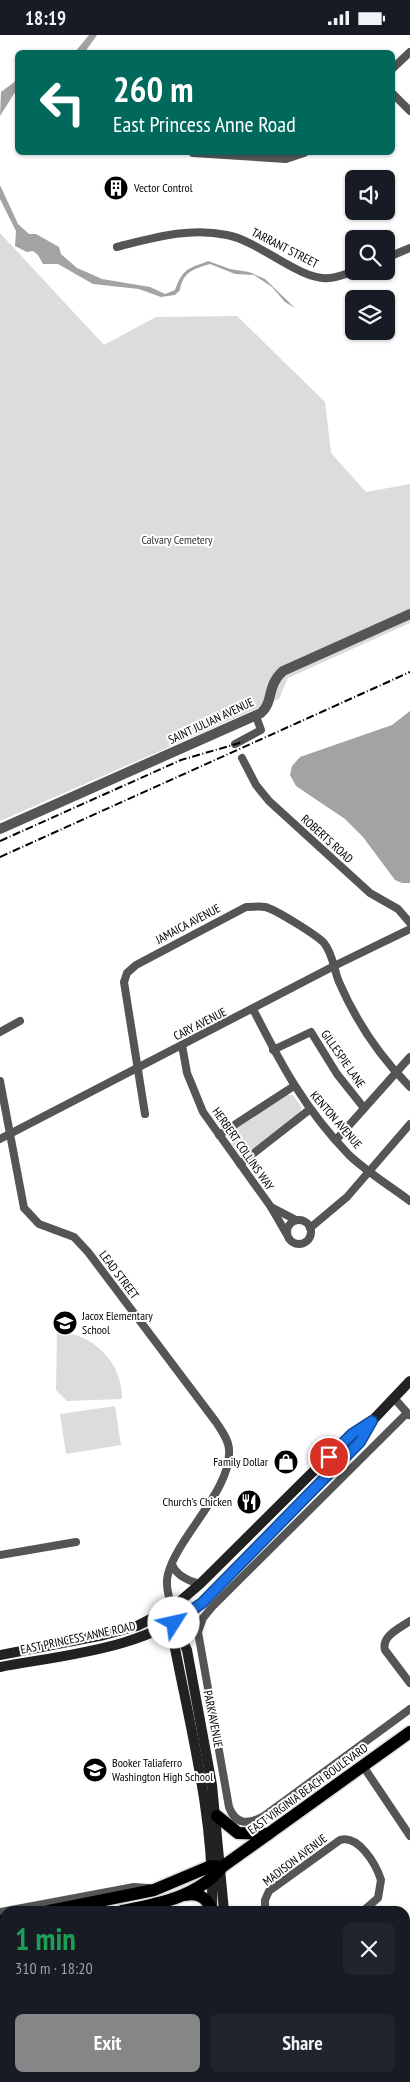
<!DOCTYPE html>
<html lang="en">
<head>
<meta charset="utf-8">
<style>
	body { margin:0; font-family:"PT Sans Narrow",sans-serif; background:#20242c; color:#f1f3f6; height:100vh; display:flex; flex-direction:column; font-size:19px; white-space:nowrap }
	* { box-sizing:border-box; margin:0 }
	p { font-size:16px; color:#9ea1a6 }
	.icon { flex:none; width:28px; height:28px; fill:none; stroke:currentColor; stroke-width:2; stroke-linecap:round; stroke-linejoin:round }
	.map { position:relative; flex:1; overflow:hidden }
	.drawer { position:absolute; left:0px; top:1871px; width:410px; height:176px; display:flex; flex-direction:column; background:#171b24; border-radius:15px 15px 0 0; box-shadow:0 1px 4px #0004 }
	.drawer>* { flex:none }
	.top-card { position:absolute; left:15px; top:15px; width:380px; height:105px; border-radius:8px; box-shadow:0 1px 4px #0004; background:#00695c; color:#fff; overflow:hidden }
	.tools { position:absolute; left:345px; top:135px; display:grid; gap:10px }
	.tools a { display:grid; place-items:center; width:50px; height:50px; border-radius:8px; background:#171b24; box-shadow:0 1px 4px #0004; font-size:25px }
	.pin { position:absolute; display:grid; place-items:center; width:42px; height:42px; color:#fff; margin:-21px; border:2px solid #fff; border-radius:50%; box-shadow:0 1px 5px #0007 }
	.me { position:absolute; width:55px; margin:-28px; rotate:55deg; stroke-linejoin:round; filter:drop-shadow(0 0 4px #0008) }
	.turn { display:flex; align-items:center; gap:18px; height:105px; padding:0 15px; font-size:22px }
	.turn .icon { width:65px; height:65px; stroke-width:2.5 }
	.turn b { display:block; font-size:35px; line-height:42px }
	.round { display:grid; place-items:center; flex:none; width:52px; height:52px; border-radius:8px; background:#20242c }
	.headline { display:flex; align-items:center; justify-content:space-between; height:85px; padding:0 15px }
	h1 { font-size:30px; font-weight:700; line-height:38px; color:#1e9e55 }
	.cta { display:flex; gap:10px; margin-top:auto; padding:10px 15px }
	.cta a { flex:1; height:58px; border-radius:8px; background:#858687; color:#fff; font-size:20px; font-weight:700; line-height:58px; text-align:center }
	.cta a+a { background:#20242c; color:#f1f3f6 }
	.status { display:flex; justify-content:space-between; align-items:center; height:35px; padding:0 25px; background:#171b24; direction:ltr }
	.status svg { height:14px; fill:currentColor }
	.map>svg:first-child { display:block }
	.green { fill:#dcdcdc }
	.water { fill:#a3a3a3 }
	.lines { fill:none; stroke-linecap:round; stroke-linejoin:round }
	.primary-casing { stroke:#dbdbdb; stroke-width:15 }
	.minor { stroke:#555; stroke-width:8 }
	.tertiary { stroke:#555; stroke-width:10 }
	.secondary { stroke:#222; stroke-width:10 }
	.primary { stroke:#000; stroke-width:12 }
	.rail { stroke:#000; stroke-width:2; stroke-dasharray:8 2.5 1 2.5; stroke-linecap:butt }
	.route-casing { stroke:#114b97; stroke-width:12 }
	.route { stroke:#1a73e8; stroke-width:9 }
	.labels { text-anchor:middle; stroke-width:4; stroke-linejoin:round; paint-order:stroke }
	.poi-label { font-size:12px; fill:#000; stroke:#fff; text-anchor:start }
	.street-label { font-size:12px; fill:#000; stroke:#fff }
	.park-label { font-size:12px; fill:#333; stroke:#fff }
</style>
</head>
<body>
<div class="status"><b>18:19</b><svg viewBox="0 0 49 12"><path d="M0 12V9h3v3zM5 12V6h3v6zM10 12V3h3v9zM15 12V0h3v12zM26 1h20v11H26zM47 4h2v5h-2z"/></svg></div>
<div class="map">
<svg width="410" height="2047" viewBox="0 0 410 2047">
	<rect width="100%" height="100%" fill="#fff"/>
	<g class="green">
		<path d="M0,198L104,310L156,282L237,281L325,367L331,418L366,457L410,449V588L288,643L279,664L0,786Z"/>
		<path d="M287,1060H293L302,1073L299,1079L246,1120L240,1121L227,1102L229,1098Z"/>
		<path d="M57,1296C93,1299 122,1326 122,1364L67,1366L56,1355Z"/>
		<path d="M115,1371L121,1410L66,1419L60,1379Z"/>
	</g>
	<g class="water">
		<path d="M89,0H97L85,17H75Z"/>
		<path d="M17,45V54L0,81L1,57Z"/>
		<path d="M0,150L18,189L29,199H36L59,212L61,219L77,233L91,239L102,244L150,252L165,259L175,255C183,233 188,234 208,226L230,234L249,237L265,244L295,273L285,267L272,252L254,240L235,239L210,229C193,234 183,237 180,255L175,260L161,262L139,254L93,249L58,229H43L38,220L33,216L27,217L15,211L16,196L0,164Z"/>
		<path d="M410,676V848H402L395,845L363,802L345,784L296,751L290,740L292,731L300,722L392,690Z"/>
	</g>
	<g class="lines">
		<defs>
			<g id="primary">
				<path d="M217,1781L238,1798L268,1799"/>
				<path d="M185,1860C199,1857 207,1863 212,1876"/>
				<path d="M49,1876L154,1855L211,1831L222,1832"/>
				<path d="M122,1876C157,1869 198,1862 222,1832L410,1697"/>
				<path d="M0,1886L5,1885"/>
				<path d="M0,1901L5,1900"/>
			</g>
		</defs>
		<use href="#primary" class="primary-casing"/>
		<g class="minor">
			<path d="M392,34L410,17"/>
			<path d="M392,58L410,76"/>
			<path d="M193,118L286,124L304,118"/>
			<path d="M117,212C153,203 188,192 227,200C259,206 301,246 328,243C336,243 346,239 354,236"/>
			<path d="M386,223L410,213"/>
			<path d="M235,709L261,695L256,681"/>
			<path d="M242,723L256,750L269,766L370,858L398,874L410,888"/>
			<path d="M253,974C282,1031 304,1073 349,1120C367,1137 390,1151 410,1166"/>
			<path d="M0,997L20,986"/>
			<path d="M182,1010L187,1038L203,1077L271,1172L286,1198"/>
			<path d="M273,1015L311,997L337,1039L364,1073"/>
			<path d="M0,1046L24,1173L39,1189L74,1202L88,1217L216,1387C221,1395 229,1405 229,1415C232,1454 178,1501 168,1539C165,1550 169,1562 172,1573"/>
			<path d="M145,1079L124,947L127,938L136,930L246,872C252,872 259,871 265,872C275,874 318,901 324,908C333,919 334,935 339,947C356,986 380,1022 410,1052"/>
			<path d="M219,1100L294,1051"/>
			<path d="M0,1104L334,931L410,894"/>
			<path d="M336,1105L410,1022"/>
			<path d="M240,1129L309,1075"/>
			<path d="M271,1172L296,1185"/>
			<circle cx="299" cy="1197" r="12"/>
			<path d="M310,1193L347,1162L410,1089"/>
			<path d="M394,1363L409,1380"/>
			<path d="M407,1378L212,1572L203,1583L198,1597L229,1772C236,1791 249,1789 264,1781L410,1674"/>
			<path d="M0,1520L76,1507"/>
			<path d="M172,1529C176,1541 189,1546 200,1549"/>
			<path d="M410,1586C400,1593 381,1601 385,1615L410,1648"/>
			<path d="M363,1731L410,1801"/>
			<path d="M265,1876V1865L269,1856L340,1805C358,1799 376,1829 381,1845L378,1863L363,1876"/>
			<path d="M0,1877L134,1852L148,1853"/>
			<path d="M405,1907L410,1904"/>
			<path d="M0,1988L5,1987"/>
			<path d="M78,2042L79,2047"/>
			<path d="M163,2047L173,2042"/>
		</g>
		<path class="tertiary" d="M0,794L261,678C274,667 266,651 283,636L410,579"/>
		<g class="secondary">
			<path d="M174,1584L173,1603C190,1692 215,1785 212,1876"/>
			<path d="M175,1588L187,1615L212,1750L224,1876"/>
			<path d="M0,1620L104,1600L137,1591L172,1573L200,1549L351,1399L372,1386L410,1346"/>
			<path d="M0,1632C70,1619 145,1614 202,1568L360,1407L372,1386"/>
			<path d="M201,2047L202,2042"/>
			<path d="M211,2047L212,2042"/>
		</g>
		<use href="#primary" class="primary"/>
		<g class="rail">
			<path d="M0,806L181,725L243,707"/>
			<path d="M0,822L410,637"/>
		</g>
	</g>
	<g class="lines">
		<defs>
			<path id="route" d="M174,1588L202,1568L360,1407L372,1386L352,1399L329,1422"/>
		</defs>
		<use href="#route" class="route-casing"/>
		<use href="#route" class="route"/>
	</g>
	<defs>
		<symbol id="building-disc" viewBox="-11 -11 22 22"><circle r="9.5" fill="#000" stroke="#fff"/><path d="M-4-6H4V6H1V3H-1V6H-4ZM-2.5-4.3h1.7v1.8h-1.7ZM.8-4.3h1.7v1.8H.8ZM-2.5-1h1.7V.8h-1.7ZM.8-1h1.7V.8H.8Z" fill="#fff"/></symbol>
		<symbol id="school-disc" viewBox="-11 -11 22 22"><circle r="9.5" fill="#000" stroke="#fff"/><path d="M0-5L7-2L0 1L-7-2ZM-4 1L0 2.5L4 1V4Q0 6-4 4Z" fill="#fff"/></symbol>
		<symbol id="shop-disc" viewBox="-11 -11 22 22"><circle r="9.5" fill="#000" stroke="#fff"/><path d="M-5-2.5h2.3a2.7 3.5 0 0 1 5.4 0H5L5.5 6h-11ZM-1.5-2.5h3a1.5 2.3 0 0 0-3 0Z" fill="#fff"/></symbol>
		<symbol id="restaurant-disc" viewBox="-11 -11 22 22"><circle r="9.5" fill="#000" stroke="#fff"/><path d="M-5-6h1v4h1v-4h1v4h1v-4h1v5L-1.5 .5V6h-2V.5L-5-1ZM5-6V6H3V1.5H1.5Q1.5-4 5-6Z" fill="#fff"/></symbol>
	</defs>
	<g fill-rule="evenodd">
		<use href="#building-disc" x="102" y="139" width="28" height="28"/>
		<use href="#school-disc" x="51" y="1274" width="28" height="28"/>
		<use href="#shop-disc" x="272" y="1413" width="28" height="28"/>
		<use href="#restaurant-disc" x="235" y="1453" width="28" height="28"/>
		<use href="#school-disc" x="81" y="1721" width="28" height="28"/>
	</g>
	<g class="labels">
		<g class="poi-label">
			<text x="134" y="157">Vector Control</text>
			<text x="82" y="1285">Jacox Elementary<tspan x="82" dy="14">School</tspan></text>
			<text x="268" y="1431" text-anchor="end">Family Dollar</text>
			<text x="232" y="1471" text-anchor="end">Church's Chicken</text>
			<text x="112" y="1732">Booker Taliaferro<tspan x="112" dy="14">Washington High School</tspan></text>
		</g>
		<g class="street-label">
			<text transform="translate(285 213) rotate(27)" y="4">TARRANT STREET</text>
			<text transform="translate(211 686) rotate(-25)" y="4">SAINT JULIAN AVENUE</text>
			<text transform="translate(327 804) rotate(42)" y="4">ROBERTS ROAD</text>
			<text transform="translate(188 889) rotate(-28)" y="4">JAMAICA AVENUE</text>
			<text transform="translate(200 989) rotate(-27)" y="4">CARY AVENUE</text>
			<text transform="translate(343 1024) rotate(55)" y="4">GILLESPIE LANE</text>
			<text transform="translate(336 1085) rotate(49)" y="4">KENTON AVENUE</text>
			<text transform="translate(243 1114) rotate(55)" y="4">HERBERT COLLINS WAY</text>
			<text transform="translate(119 1240) rotate(53)" y="4">LEAD STREET</text>
			<text transform="translate(78 1603) rotate(-12)" y="4">EAST PRINCESS ANNE ROAD</text>
			<text transform="translate(213 1684) rotate(79)" y="4">PARK AVENUE</text>
			<text transform="translate(308 1754) rotate(-36)" y="4">EAST VIRGINIA BEACH BOULEVARD</text>
			<text transform="translate(295 1825) rotate(-37)" y="4">MADISON AVENUE</text>
		</g>
		<g class="park-label">
			<text x="177" y="509">Calvary Cemetery</text>
		</g>
	</g>
</svg>
<div class="tools">
<a><svg class="icon" aria-label="sound" viewBox="0 0 24 24"><path d="M4 9h4l5-4v14l-5-4H4zM17 9q2 3 0 6"/></svg></a>
<a><svg class="icon" aria-label="search" viewBox="0 0 24 24"><circle cx="10" cy="10" r="6"/><path d="M15 15l6 6"/></svg></a>
<a><svg class="icon" aria-label="layers" viewBox="0 0 24 24"><path d="M12 4l9 5-9 5-9-5zM3 14l9 5 9-5"/></svg></a>
</div>
<div class="pin" style="left:329px;top:1422px;background:#d93025"><svg class="icon" aria-label="arrive" viewBox="0 0 24 24"><path d="M6 21V4h12l-3 4 3 4H6"/></svg></div>
<svg class="me" style="left:174px;top:1588px" viewBox="-20 -20 40 40"><circle r="19" fill="#fff"/><path d="M0-13L10 11 0 6-10 11z" fill="#1a73e8"/></svg>
<div class="top-card">
<div class="turn"><svg class="icon" aria-label="left" viewBox="0 0 24 24"><path d="M17 20v-9H6M10 6l-5 5 5 5"/></svg><div><b>260 m</b>East Princess Anne Road</div></div>
</div>
<section class="drawer">
<div class="headline"><div><h1>1 min</h1><p>310 m · 18:20</p></div><a class="round"><svg class="icon" aria-label="close" viewBox="0 0 24 24"><path d="M6 6l12 12M18 6L6 18"/></svg></a></div>
<div class="cta"><a>Exit</a><a>Share</a></div>
</section>
</div>
</body>
</html>
